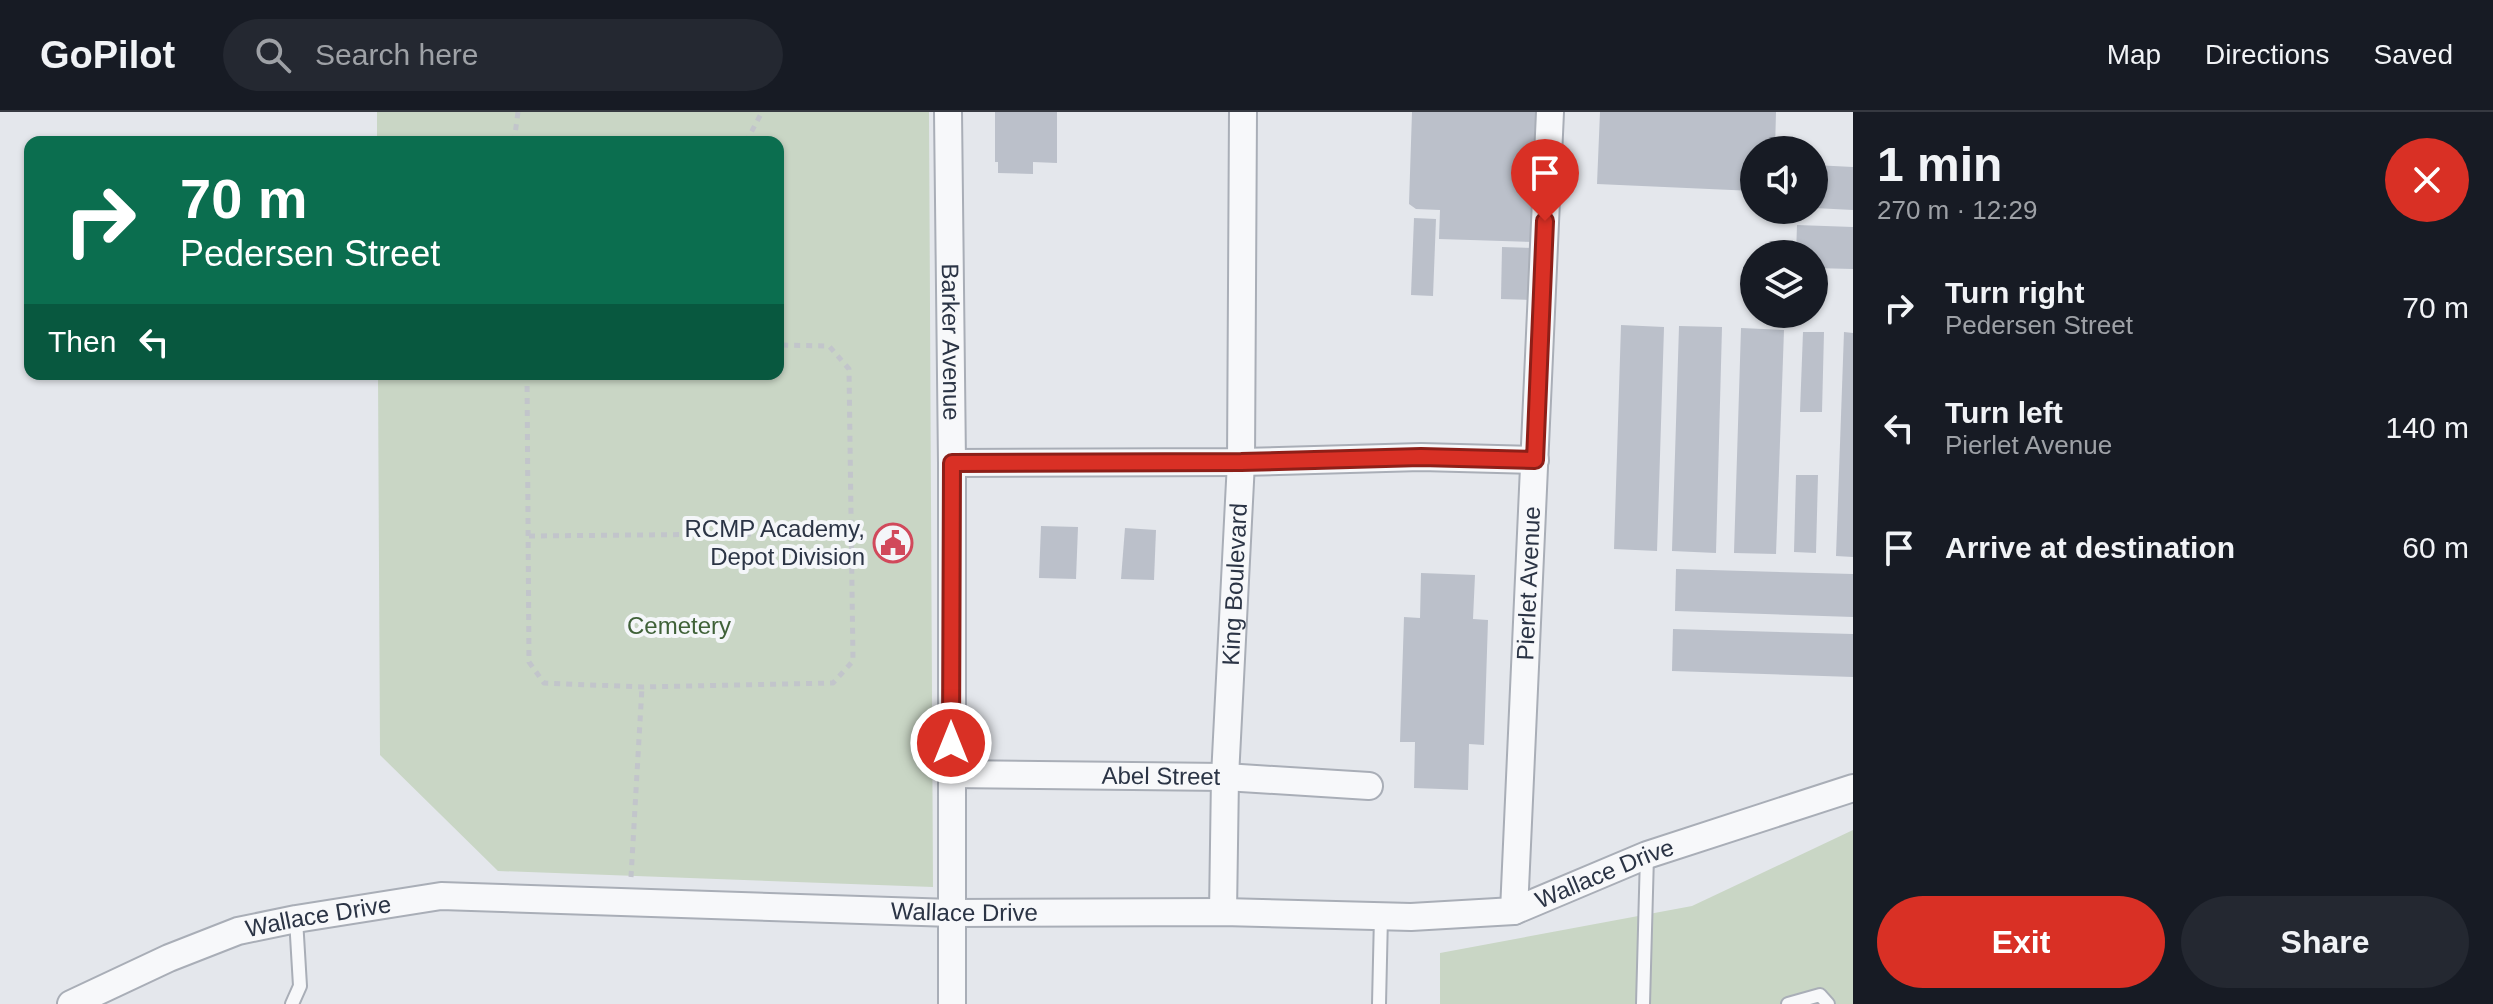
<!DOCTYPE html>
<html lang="en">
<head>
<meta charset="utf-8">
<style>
	body { margin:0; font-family:Helvetica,sans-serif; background:#242831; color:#f1f3f6; height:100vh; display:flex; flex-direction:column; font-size:30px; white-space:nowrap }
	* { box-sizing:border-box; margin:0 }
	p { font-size:26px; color:#9ea1a6 }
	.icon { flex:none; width:44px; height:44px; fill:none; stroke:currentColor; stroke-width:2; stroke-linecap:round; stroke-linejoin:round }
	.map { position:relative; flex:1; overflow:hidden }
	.details { display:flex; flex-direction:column; background:#171b24; width:640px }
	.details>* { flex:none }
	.banner { position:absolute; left:24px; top:24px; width:760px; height:244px; border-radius:16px; box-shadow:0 2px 6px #0004; background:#0b6e4f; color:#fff; overflow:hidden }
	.tools { position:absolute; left:1740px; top:24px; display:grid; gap:16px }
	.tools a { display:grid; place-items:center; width:88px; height:88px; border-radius:50%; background:#171b24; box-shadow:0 2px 6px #0004; font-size:40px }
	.pin { position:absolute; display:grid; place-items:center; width:68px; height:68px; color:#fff; margin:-82px -34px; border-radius:50% 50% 50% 0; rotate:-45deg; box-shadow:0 0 8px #0007 }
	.pin .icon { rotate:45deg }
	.me { position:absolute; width:88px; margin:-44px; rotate:0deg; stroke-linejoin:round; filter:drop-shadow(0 0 6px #0008) }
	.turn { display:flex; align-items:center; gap:28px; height:168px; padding:0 24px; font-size:36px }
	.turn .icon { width:104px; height:104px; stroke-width:2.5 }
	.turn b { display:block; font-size:56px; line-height:68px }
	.then { display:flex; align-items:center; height:76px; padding:0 24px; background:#0003; gap:16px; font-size:30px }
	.round { display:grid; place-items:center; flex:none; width:84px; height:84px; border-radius:42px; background:#242831 }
	.overview { display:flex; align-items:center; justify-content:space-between; height:136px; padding:0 24px }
	h1 { font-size:48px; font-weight:700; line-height:60px }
	.action { display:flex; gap:16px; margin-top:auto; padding:16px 24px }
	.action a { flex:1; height:92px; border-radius:48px; background:#d93025; color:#fff; font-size:32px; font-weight:700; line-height:92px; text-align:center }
	.action a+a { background:#242831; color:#f1f3f6 }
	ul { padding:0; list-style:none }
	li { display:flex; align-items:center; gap:24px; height:120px; padding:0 24px }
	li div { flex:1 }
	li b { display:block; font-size:30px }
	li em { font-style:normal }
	header { display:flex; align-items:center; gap:48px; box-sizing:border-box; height:112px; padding:0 40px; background:#171b24; border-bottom:2px solid #363941 }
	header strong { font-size:38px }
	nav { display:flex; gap:44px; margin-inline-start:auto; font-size:28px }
	.search { width:560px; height:72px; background:#242831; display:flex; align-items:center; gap:20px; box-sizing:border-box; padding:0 28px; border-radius:44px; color:#9ea1a6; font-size:30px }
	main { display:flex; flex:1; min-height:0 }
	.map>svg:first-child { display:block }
	.green { fill:#c9d6c5 }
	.building { fill:#bbc0ca }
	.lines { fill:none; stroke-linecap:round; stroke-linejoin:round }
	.service-casing { stroke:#a9aeb7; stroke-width:16 }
	.minor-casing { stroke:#a9aeb7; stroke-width:30 }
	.path { stroke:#c2c5cb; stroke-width:5; stroke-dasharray:6 6; stroke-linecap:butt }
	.service { stroke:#f7f8fa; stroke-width:12 }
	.minor { stroke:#f7f8fa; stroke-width:26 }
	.route-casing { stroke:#8d1f18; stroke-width:20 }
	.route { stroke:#d93025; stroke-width:14 }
	.labels { text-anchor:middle; stroke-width:8; stroke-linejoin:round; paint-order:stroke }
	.street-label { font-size:24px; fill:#2b3445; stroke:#f4f6f9 }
	.poi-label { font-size:24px; fill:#2b3445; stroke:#f4f6f9; text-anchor:end }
	.park-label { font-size:24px; fill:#3f6138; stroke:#f4f6f9 }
</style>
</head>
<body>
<header>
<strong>GoPilot</strong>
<div class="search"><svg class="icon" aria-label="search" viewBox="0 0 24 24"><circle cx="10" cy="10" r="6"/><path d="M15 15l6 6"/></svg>Search here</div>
<nav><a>Map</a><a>Directions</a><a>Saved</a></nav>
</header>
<main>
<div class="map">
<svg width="1853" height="892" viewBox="0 0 1853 892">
	<rect width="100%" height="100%" fill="#e4e7ec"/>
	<g class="green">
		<path d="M377,0H929L933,775L498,759L380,643L378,262H778V30H377Z"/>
		<path d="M1853,718V892H1440V841L1692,794Z"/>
	</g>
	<g class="building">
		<path d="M995,0H1057V51L1033,50V62L998,61V50H995Z"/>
		<path d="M1412,0H1540L1536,130L1439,127L1440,98L1416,97L1409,92Z"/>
		<path d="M1600,0H1776L1775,38H1754V79L1597,72Z"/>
		<path d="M1814,53L1853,55V98L1814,96Z"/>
		<path d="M1414,106L1436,107L1433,184L1411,183Z"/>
		<path d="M1797,113L1853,115V157L1814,156V142H1796Z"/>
		<path d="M1502,135L1534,136L1533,188L1501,187Z"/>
		<path d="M1621,213L1664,215L1657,439L1614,437Z"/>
		<path d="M1679,214L1722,215L1716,441L1672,439Z"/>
		<path d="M1741,216L1784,218L1776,442L1734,441Z"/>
		<path d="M1803,220H1824L1822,300H1800Z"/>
		<path d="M1844,220L1853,221V445L1836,444Z"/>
		<path d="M1796,363H1818L1816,441L1794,440Z"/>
		<path d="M1041,414L1078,415L1076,467L1039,466Z"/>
		<path d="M1125,416L1156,418L1154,468L1121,467Z"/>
		<path d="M1676,457L1853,462V505L1675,499Z"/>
		<path d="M1421,461L1475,463L1473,507L1488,508L1484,633L1469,632L1468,678L1414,676L1415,630H1400L1404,505L1420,506Z"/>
		<path d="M1673,517L1853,522V565L1672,559Z"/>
	</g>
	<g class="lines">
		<defs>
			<g id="service">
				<path d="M292,892L300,874L296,807"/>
				<path d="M1379,892L1381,804"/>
				<path d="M1643,892L1647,743"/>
				<path d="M1788,892L1820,883L1828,892"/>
			</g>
			<g id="minor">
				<path id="s1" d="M948,0L952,351V892"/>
				<path d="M952,351L1241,350L1421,345L1535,348"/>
				<path id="s2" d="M951,662L1225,665L1369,674"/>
				<path id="s3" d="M1514,799L1550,0"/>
				<path id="s4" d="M1223,800L1225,665L1241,350L1243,0"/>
				<path id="s5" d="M71,892L169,846L238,819L296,807L441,784L952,801L1223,800L1411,805L1514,799L1647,743L1853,676"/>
			</g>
		</defs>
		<use href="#service" class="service-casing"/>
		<use href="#minor" class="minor-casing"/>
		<g class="path">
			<path d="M514,30L518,0"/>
			<path d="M746,30L762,0"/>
			<path d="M527,262L529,550L544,571L642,575L833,571L853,549L849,257L829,234L778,233"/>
			<path d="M529,424L851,421"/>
			<path d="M631,765L642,575"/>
		</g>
		<use href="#service" class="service"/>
		<use href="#minor" class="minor"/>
	</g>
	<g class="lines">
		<defs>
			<path id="route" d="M951,631L952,351L1241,350L1421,345L1535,348L1545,109"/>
		</defs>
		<use href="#route" class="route-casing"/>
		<use href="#route" class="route"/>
	</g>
	<defs>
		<symbol id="civic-ring" viewBox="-11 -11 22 22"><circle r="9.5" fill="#f4f6f9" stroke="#d1495b" stroke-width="1.5"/><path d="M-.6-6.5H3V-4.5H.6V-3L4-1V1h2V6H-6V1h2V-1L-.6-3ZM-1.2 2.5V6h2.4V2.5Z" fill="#d1495b"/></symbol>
	</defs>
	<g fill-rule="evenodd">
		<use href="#civic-ring" x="871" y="409" width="44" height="44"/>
	</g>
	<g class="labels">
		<g class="street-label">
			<text dy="8" stroke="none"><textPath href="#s1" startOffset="230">Barker Avenue</textPath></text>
			<text dy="8" stroke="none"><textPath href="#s3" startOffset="328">Pierlet Avenue</textPath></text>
			<text dy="8" stroke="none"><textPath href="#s4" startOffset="328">King Boulevard</textPath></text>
			<text dy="8" stroke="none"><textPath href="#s2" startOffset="210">Abel Street</textPath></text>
			<text dy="8" stroke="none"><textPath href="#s5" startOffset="1560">Wallace Drive</textPath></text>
			<text dy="8" stroke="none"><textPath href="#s5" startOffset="912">Wallace Drive</textPath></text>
			<text dy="8" stroke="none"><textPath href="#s5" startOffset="264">Wallace Drive</textPath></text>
		</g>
		<g class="poi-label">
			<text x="865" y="425">RCMP Academy,<tspan x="865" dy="28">Depot Division</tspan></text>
		</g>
		<g class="park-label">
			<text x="679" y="522">Cemetery</text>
		</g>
	</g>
</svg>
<div class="tools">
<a><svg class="icon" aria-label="sound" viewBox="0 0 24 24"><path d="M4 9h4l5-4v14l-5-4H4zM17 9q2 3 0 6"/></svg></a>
<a><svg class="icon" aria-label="layers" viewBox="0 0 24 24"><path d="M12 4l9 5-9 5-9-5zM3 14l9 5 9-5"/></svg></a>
</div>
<div class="pin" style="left:1545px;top:109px;background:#d93025"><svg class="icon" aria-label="arrive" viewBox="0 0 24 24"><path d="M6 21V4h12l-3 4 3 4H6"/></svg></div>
<svg class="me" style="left:951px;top:631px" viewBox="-20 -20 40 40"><circle r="17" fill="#d93025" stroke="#fff" stroke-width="3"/><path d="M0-11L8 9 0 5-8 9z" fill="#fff"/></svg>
<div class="banner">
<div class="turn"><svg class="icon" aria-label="right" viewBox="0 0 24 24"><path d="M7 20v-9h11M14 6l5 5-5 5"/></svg><div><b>70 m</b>Pedersen Street</div></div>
<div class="then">Then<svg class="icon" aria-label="left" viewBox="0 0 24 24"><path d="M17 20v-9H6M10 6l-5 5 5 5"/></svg></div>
</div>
</div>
<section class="details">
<div class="overview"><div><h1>1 min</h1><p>270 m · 12:29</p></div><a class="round" style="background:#d93025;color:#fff"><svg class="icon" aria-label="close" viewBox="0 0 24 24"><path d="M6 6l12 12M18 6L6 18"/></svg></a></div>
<ul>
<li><svg class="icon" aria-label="right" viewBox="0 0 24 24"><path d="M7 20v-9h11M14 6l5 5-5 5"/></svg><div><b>Turn right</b><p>Pedersen Street</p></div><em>70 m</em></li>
<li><svg class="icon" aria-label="left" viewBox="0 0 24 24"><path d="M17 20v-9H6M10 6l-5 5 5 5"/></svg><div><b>Turn left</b><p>Pierlet Avenue</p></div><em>140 m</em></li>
<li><svg class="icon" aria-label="arrive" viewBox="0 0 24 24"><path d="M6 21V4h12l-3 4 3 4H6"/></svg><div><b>Arrive at destination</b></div><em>60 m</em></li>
</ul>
<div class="action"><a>Exit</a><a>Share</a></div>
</section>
</main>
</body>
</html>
